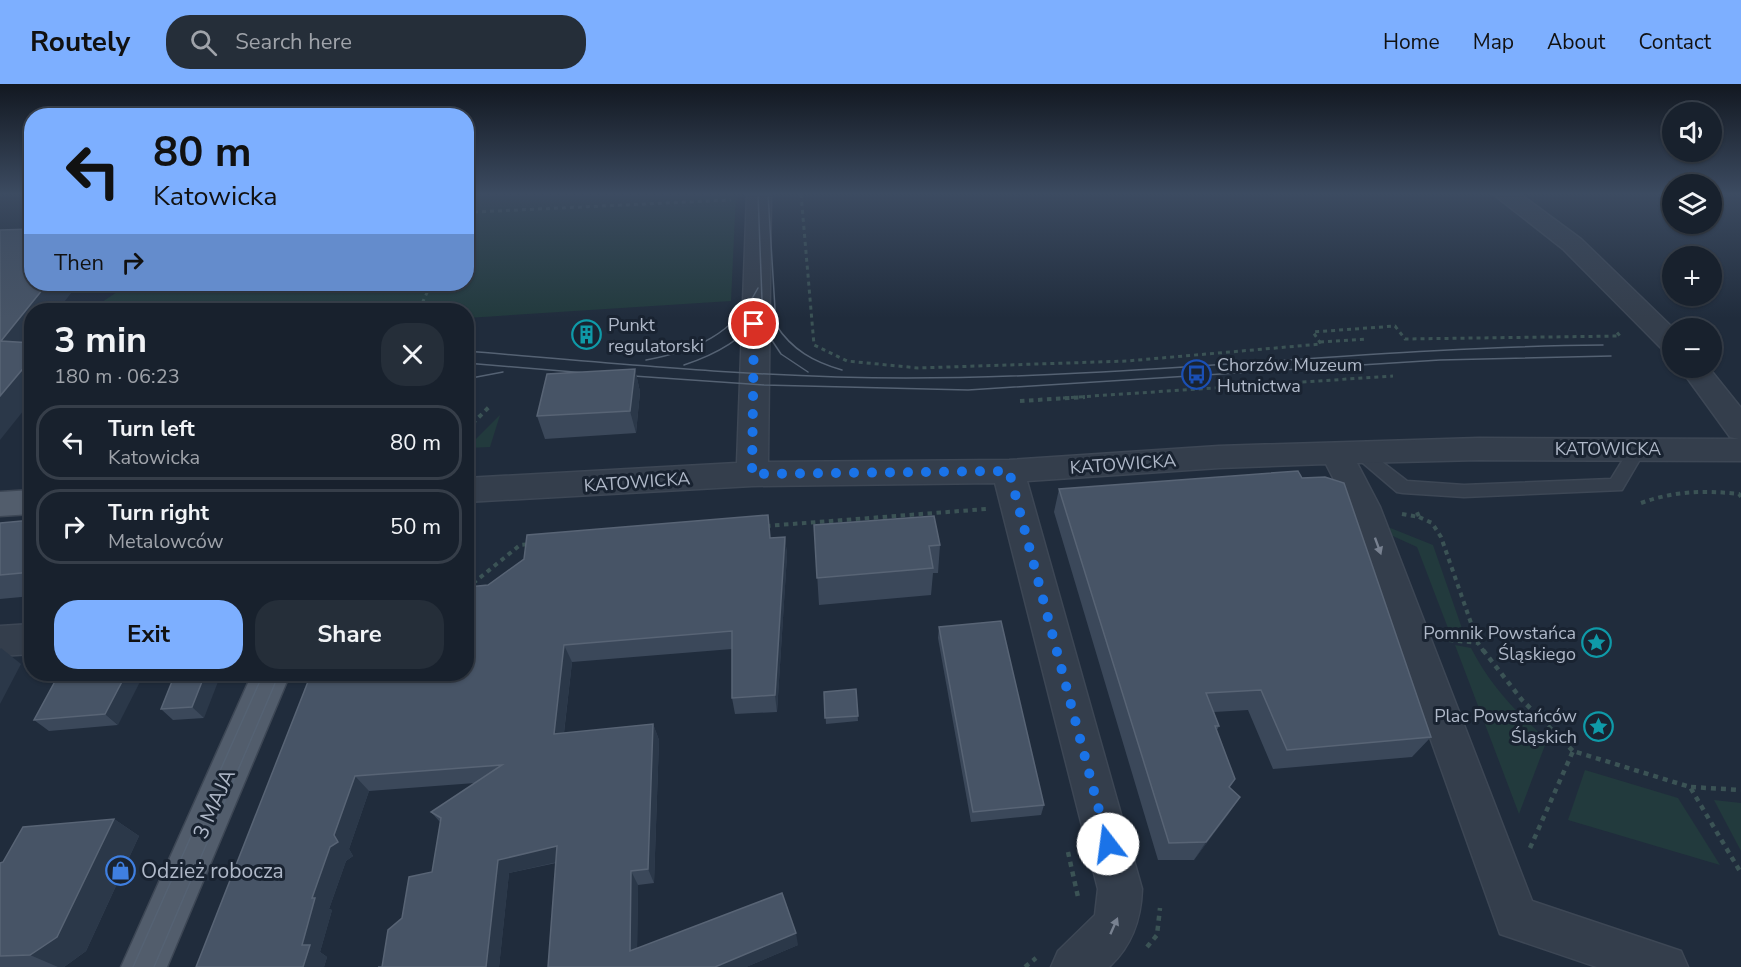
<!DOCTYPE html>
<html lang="en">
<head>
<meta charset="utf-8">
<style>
	body { margin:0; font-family:"Nunito Sans",sans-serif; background:#252e39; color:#f1f3f6; height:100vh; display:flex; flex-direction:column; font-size:22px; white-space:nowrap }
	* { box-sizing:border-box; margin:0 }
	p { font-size:20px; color:#9fa3aa }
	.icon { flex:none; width:33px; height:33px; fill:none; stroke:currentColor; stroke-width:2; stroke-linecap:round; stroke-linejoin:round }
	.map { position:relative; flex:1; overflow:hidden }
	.details { position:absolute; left:24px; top:219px; width:450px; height:378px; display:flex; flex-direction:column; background:#18212d; border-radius:24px; box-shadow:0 2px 4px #0004,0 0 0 2px #363e49 }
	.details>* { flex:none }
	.guide { position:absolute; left:24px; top:24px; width:450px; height:183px; border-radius:24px; box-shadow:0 2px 4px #0004,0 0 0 2px #363e49; background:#7dafff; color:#111; overflow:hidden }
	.buttons { position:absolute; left:1662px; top:18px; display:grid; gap:12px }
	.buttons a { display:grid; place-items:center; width:60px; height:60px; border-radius:50%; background:#18212d; box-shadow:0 2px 4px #0004,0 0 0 2px #363e49; font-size:30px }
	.pin { position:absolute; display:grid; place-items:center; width:51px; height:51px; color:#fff; margin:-26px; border:3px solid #fff; border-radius:50%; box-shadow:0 2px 6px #0007 }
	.me { position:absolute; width:66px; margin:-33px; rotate:345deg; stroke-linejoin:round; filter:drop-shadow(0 0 4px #0008) }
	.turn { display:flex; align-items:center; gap:21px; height:126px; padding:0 30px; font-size:27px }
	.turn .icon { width:78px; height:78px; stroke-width:2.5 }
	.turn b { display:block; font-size:42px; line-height:51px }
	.then { display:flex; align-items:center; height:57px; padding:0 30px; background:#0003; gap:12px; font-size:22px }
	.round { display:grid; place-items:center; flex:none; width:63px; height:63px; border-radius:24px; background:#252e39 }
	.head { display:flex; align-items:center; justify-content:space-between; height:102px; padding:0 30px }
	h1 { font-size:36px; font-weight:700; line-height:45px }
	.cta { display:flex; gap:12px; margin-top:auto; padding:12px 30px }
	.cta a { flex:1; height:69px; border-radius:24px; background:#7dafff; color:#111; font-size:24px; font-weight:700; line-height:69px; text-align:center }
	.cta a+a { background:#252e39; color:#f1f3f6 }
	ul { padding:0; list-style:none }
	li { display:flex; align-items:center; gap:18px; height:75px; margin:0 12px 9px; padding:0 18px; border:3px solid #363e49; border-radius:24px }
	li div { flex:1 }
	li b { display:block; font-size:22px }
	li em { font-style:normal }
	header { display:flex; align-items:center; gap:36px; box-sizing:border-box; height:84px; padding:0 30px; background:#7dafff; color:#111 }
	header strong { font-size:28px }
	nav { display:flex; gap:33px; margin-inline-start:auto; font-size:21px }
	.search { width:420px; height:54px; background:#252e39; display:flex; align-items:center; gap:15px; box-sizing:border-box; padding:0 21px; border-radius:24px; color:#9fa3aa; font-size:22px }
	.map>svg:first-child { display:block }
	.green { fill:#223a3d }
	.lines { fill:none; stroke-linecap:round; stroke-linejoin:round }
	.lane-casing { stroke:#3d4755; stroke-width:3 }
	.street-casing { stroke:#3d4755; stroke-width:3 }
	.primary-casing { stroke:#3d4755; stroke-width:3 }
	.path-far2 { stroke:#3b5355; stroke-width:3; stroke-dasharray:4 4; stroke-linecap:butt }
	.path-far1 { stroke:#3b5355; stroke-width:4; stroke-dasharray:4.5 4.5; stroke-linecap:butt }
	.path { stroke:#3b5355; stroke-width:4.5; stroke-dasharray:5 5; stroke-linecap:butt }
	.lane { fill:#343e4c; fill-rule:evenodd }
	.street { fill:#343e4c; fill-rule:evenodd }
	.primary { fill:#525d6c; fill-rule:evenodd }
	.tram { stroke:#556273; stroke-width:1.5 }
	.wall { fill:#3b485a }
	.shaded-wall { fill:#2b3849 }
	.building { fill:#475466; stroke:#586475; stroke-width:1.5 }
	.oneway { fill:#788190 }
	.route { stroke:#1a73e8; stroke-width:10; stroke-dasharray:0 18 }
	.labels { text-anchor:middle; stroke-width:6; stroke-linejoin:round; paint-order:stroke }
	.poi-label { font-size:18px; fill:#afb8c8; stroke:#192331; text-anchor:start }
	.street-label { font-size:18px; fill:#afb8c8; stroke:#192331 }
	.near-street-label { font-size:21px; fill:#afb8c8; stroke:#192331 }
	.near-poi-label { font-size:21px; fill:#afb8c8; stroke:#192331; text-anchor:start }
</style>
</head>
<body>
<header>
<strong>Routely</strong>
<div class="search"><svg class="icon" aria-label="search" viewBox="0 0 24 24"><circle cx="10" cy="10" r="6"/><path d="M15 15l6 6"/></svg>Search here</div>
<nav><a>Home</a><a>Map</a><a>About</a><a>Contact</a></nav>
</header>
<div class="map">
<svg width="1741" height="883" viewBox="0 0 1741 883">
	<rect width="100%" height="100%" fill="#202c3c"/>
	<g class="green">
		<path d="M467,110H736L731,217L467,234L466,226H90L129,200H466Z"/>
		<path d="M500,331L490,363L467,364Z"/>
		<path d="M1383,441L1433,461L1465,553L1451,552L1417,463L1384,448Z"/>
		<path d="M1455,561L1471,564C1490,601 1516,628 1547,656L1519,730Z"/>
		<path d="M1585,686L1678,714L1720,781L1568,736Z"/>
		<path d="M1714,716L1741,719V767Z"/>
	</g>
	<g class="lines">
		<defs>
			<path id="lane" d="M1638,359L1646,365L1622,406L1464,413L1403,409L1397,408L1350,368L1358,362L1364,364L1407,397L1464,401L1611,395L1632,361Z"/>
			<g id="street">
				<path d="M747,110H771L768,378L1009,376L1219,362L1479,354L1739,355L1730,353L1680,284H1709L1741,324V377L1479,376L1357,379L1380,423L1532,817L1681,867L1688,883H1597L1500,850L1348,423L1326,380L1219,384L1027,397L1142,805C1141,836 1132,862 1109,883H1051L1058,867L1095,831L1098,805L995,399L752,402L466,418V394L737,379Z"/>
				<path d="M1493,110H1520L1581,155L1673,244L1672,268L1662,265L1563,165Z"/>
				<path d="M32,540V570L0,572V542Z"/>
			</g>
			<g id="primary">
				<path d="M32,406V430L0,432V408Z"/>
				<path d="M252,590H290L167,883H121Z"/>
			</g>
		</defs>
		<use href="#lane" class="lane-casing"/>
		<use href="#street" class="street-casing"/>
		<use href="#primary" class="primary-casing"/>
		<g class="path-far2">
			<path d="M801,110L814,261L847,277L918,284L1127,277L1321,260L1313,248L1395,242L1405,255L1620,252L1615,246"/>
			<path d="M466,116L470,110"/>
			<path d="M474,128L731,116"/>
			<path d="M466,133L474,128L469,114"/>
			<path d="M419,226L431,200"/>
			<path d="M1320,258L1367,255"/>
			<path d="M1063,314L1393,292"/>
		</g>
		<g class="path-far1">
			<path d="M1020,317L1085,313"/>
			<path d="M466,346L489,323"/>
			<path d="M1641,419C1674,407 1704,406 1739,410L1741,413"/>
			<path d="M1402,430L1419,433L1417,428"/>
			<path d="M1419,433L1432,439L1441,453L1478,559"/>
			<path d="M766,442L986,425"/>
			<path d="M466,505L520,461L531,460"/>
			<path d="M1449,556L1478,559L1484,568"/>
		</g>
		<g class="path">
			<path d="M1483,566L1522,616L1573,667"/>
			<path d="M1691,703L1741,706"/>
			<path d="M1530,764L1573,667L1690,703L1741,789"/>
			<path d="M1068,768L1078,813"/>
			<path d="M1147,863L1157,851L1160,824"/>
			<path d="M1025,883L1036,874"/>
		</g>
		<use href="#lane" class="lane"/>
		<use href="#street" class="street"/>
		<use href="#primary" class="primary"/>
		<g class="tram">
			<path d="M758,110L763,243L781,270L808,288"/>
			<path d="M768,110L776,241C792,266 814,278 842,286"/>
			<path d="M466,267C612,279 759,294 906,294C1138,294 1370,263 1603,261"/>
			<path d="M646,276C695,267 734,250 758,204"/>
			<path d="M466,279L598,290"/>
			<path d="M684,281C717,270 744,255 764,227"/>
			<path d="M619,291L764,301L968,306L1440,276L1611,272"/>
			<path d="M466,295L503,288"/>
			<path d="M133,883L263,590"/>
			<path d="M154,883L279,590"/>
		</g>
	</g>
	<g class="wall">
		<path d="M635,285L640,308L636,349L545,355L537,332Z"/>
		<path d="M1059,405L1431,653L1412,673L1273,685L1248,626L1214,628L1219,642L1217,646L1235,695L1229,704L1240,713L1194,776H1158L1054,428Z"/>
		<path d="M32,436V512L0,515V439Z"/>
		<path d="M814,441L940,461L938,489H933L931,511L819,521Z"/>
		<path d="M785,453L787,471L777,628L735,630L732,614V565L572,578L564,649L653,640L659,656L654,799L638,801L637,864L798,861L746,883H548L556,779L509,789L499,883H378H382L402,834L432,788L440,738L431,728L475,699L369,707L349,765L353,772L346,777L329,825L332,826L320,868L327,873L324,883H196L311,590H466L488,501L771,454Z"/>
		<path d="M939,543L1044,721L1041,731L971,738L938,554Z"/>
		<path d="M59,590L118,641L49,647L34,636Z"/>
		<path d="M175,590L204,634L173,636L161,625Z"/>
		<path d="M856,605L858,637L826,640L824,608Z"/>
		<path d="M114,735L139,752L86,867L64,883H0V779L3,778Z"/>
	</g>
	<g class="shaded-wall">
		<path d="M47,200H78L58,226H32V260L1,257Z"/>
		<path d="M32,274V316L0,356V312Z"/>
		<path d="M635,285L640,308L636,349L630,327Z"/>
		<path d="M785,453L787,471L777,628L775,611Z"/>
		<path d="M564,561L572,578L562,665L554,650Z"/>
		<path d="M1,564L21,580L0,620V565Z"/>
		<path d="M126,590H144L118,641L105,630Z"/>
		<path d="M205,590H221L204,634L192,623Z"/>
		<path d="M653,640L659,656L654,799L648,785Z"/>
		<path d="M355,692L369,707L349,765L353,772L346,777L329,825L332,826L320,868L327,873L324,883H303L302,861L312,814Z"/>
		<path d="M1240,713L1228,731L1194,776L1206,758Z"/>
		<path d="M114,735L139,752L86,867L64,883H58L30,871Z"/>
		<path d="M557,762L566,776L509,789L499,883H486L498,776Z"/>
		<path d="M631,787L638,801L637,879L630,867Z"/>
		<path d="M796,849L798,861L746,883H715Z"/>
	</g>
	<g class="building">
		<path d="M32,145V200H47L1,257L32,259V274L0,312V146Z"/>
		<path d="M635,285L630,327L537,332L547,290Z"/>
		<path d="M1298,387L1302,394L1325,393L1344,399L1431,653L1287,666L1261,606L1206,609L1219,642H1215L1235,695L1229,703L1240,713L1206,758L1169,759L1059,405Z"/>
		<path d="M768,431L770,454L785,453L775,611L732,614V547L564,561L554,650L653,640L648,785L631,787L630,867L782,809L796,849L715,883H548L557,762L498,776L486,883H378H382L388,846L402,834L409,793L432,788L441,734L431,728L502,681L355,692L334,751L338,758L330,763L312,814H315L302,861H310L303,883H196L311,590H466V510L468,503L488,501L524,475L527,451Z"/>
		<path d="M934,432L940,461L929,462L933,484L817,494L814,441Z"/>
		<path d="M32,436V488L0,491V439Z"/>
		<path d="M1001,537L1044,721L973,728L939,543Z"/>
		<path d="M59,590H126L105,630L34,636Z"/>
		<path d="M175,590H205L192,623L161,625Z"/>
		<path d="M856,605L858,632L825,634L824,608Z"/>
		<path d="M114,735L57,853L30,871L0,872V779L3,778L23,743Z"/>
	</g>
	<defs><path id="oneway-solid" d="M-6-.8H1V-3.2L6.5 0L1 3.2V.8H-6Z" transform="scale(1.5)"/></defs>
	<g class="oneway">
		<use href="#oneway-solid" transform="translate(1378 462) rotate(70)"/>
		<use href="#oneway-solid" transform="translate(1114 842) rotate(-66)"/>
	</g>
	<linearGradient id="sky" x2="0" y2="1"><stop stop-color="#121821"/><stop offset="0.47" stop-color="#3c4b61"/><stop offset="1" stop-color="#3c4b61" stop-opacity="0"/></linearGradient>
	<rect width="1741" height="234" fill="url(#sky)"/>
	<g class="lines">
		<path class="route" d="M754,240L752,390L1009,387L1108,760"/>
	</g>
	<defs>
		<symbol id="building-ring" viewBox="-11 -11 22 22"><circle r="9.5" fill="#192331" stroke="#0f9aa8" stroke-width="1.5"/><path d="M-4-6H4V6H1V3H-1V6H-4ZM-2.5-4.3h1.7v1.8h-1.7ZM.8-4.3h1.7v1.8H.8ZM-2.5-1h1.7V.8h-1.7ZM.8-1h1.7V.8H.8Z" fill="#0f9aa8"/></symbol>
		<symbol id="bus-ring" viewBox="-11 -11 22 22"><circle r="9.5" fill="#192331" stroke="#1a4fb4" stroke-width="1.5"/><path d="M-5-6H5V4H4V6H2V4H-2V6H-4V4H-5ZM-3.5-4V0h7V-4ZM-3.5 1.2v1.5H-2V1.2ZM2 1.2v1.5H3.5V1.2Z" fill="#1a4fb4"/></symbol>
		<symbol id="sight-ring" viewBox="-11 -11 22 22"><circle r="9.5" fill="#192331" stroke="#0f9aa8" stroke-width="1.5"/><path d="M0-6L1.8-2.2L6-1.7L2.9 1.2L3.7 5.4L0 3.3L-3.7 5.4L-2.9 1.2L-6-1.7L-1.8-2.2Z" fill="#0f9aa8"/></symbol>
		<symbol id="shop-ring" viewBox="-11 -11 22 22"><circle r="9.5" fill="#192331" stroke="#3f7fe0" stroke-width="1.5"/><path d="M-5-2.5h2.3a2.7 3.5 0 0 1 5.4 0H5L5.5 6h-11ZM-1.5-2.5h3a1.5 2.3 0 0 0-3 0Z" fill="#3f7fe0"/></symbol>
	</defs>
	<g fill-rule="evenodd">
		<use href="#building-ring" x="570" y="234" width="33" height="33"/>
		<use href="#bus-ring" x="1180" y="274" width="33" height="33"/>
		<use href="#sight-ring" x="1580" y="542" width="33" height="33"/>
		<use href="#sight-ring" x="1582" y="626" width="33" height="33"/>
		<use href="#shop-ring" x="104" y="770" width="33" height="33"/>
	</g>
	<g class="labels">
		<g class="poi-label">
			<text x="608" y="247">Punkt<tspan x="608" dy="21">regulatorski</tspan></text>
			<text x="1217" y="287">Chorzów Muzeum<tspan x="1217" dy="21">Hutnictwa</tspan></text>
			<text x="1576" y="555" text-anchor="end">Pomnik Powstańca<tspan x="1576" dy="21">Śląskiego</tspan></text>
			<text x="1577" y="638" text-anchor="end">Plac Powstańców<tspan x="1577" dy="21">Śląskich</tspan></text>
		</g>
		<g class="street-label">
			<text x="1608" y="371">KATOWICKA</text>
			<text transform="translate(1123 380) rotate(-4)" y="6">KATOWICKA</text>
			<text transform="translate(637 398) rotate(-4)" y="6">KATOWICKA</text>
		</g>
		<g class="near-street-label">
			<text transform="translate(214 720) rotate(-66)" y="7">3 MAJA</text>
		</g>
		<g class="near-poi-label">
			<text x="141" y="794">Odzież robocza</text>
		</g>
	</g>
</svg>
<div class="buttons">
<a><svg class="icon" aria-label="sound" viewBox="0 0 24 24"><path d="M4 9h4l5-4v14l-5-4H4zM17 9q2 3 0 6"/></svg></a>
<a><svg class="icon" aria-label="layers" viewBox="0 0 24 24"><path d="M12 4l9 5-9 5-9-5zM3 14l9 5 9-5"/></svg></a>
<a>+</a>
<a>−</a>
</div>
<div class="pin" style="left:754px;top:240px;background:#d93025"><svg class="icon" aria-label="arrive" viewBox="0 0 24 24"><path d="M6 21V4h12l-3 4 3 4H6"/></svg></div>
<svg class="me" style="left:1108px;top:760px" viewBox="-20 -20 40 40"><circle r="19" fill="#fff"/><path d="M0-13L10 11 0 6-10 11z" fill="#1a73e8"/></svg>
<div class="guide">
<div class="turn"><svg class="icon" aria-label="left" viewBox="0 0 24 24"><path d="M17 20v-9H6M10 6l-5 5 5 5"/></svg><div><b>80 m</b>Katowicka</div></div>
<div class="then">Then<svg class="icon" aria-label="right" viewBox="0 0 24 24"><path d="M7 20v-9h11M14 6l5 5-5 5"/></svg></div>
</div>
<section class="details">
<div class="head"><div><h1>3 min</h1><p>180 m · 06:23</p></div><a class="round"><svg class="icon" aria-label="close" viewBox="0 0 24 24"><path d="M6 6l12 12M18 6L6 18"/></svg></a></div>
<ul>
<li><svg class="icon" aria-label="left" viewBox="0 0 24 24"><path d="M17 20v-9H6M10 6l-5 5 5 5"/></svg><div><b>Turn left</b><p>Katowicka</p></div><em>80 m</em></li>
<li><svg class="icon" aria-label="right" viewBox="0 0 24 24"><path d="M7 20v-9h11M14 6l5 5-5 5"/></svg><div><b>Turn right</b><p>Metalowców</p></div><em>50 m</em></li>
</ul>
<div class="cta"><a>Exit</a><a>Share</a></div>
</section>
</div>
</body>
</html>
